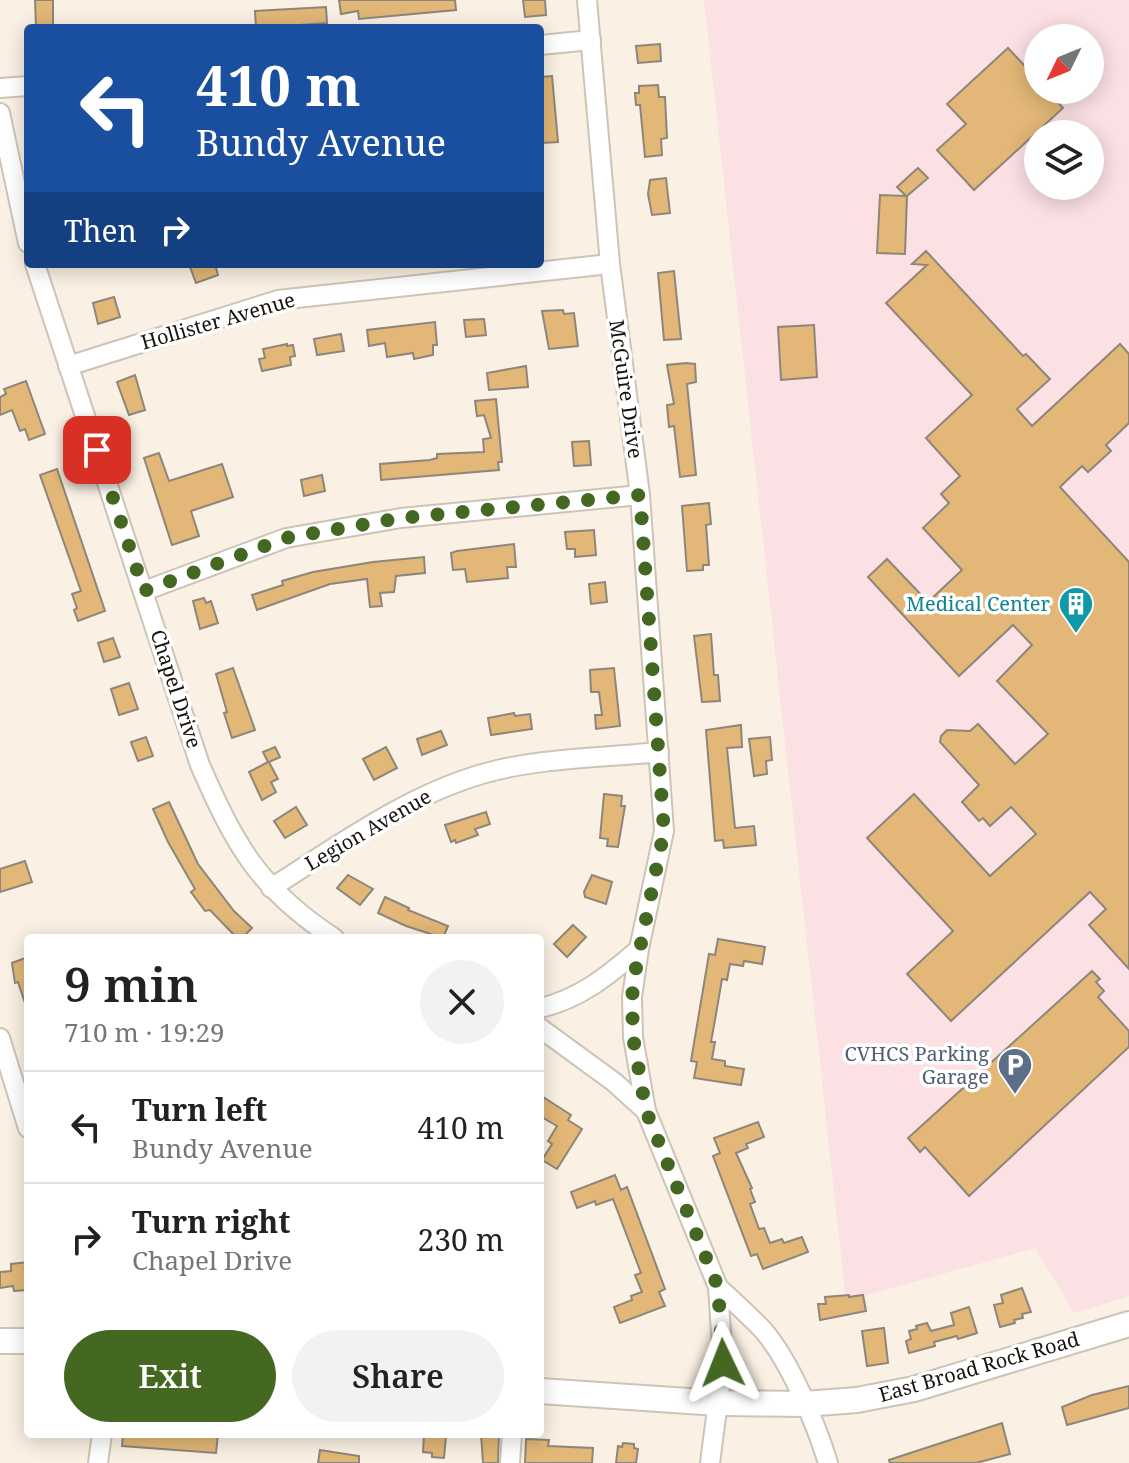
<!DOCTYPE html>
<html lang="en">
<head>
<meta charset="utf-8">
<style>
	body { margin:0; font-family:"Noto Serif",serif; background:#f2f2f2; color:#222; height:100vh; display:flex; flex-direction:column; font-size:30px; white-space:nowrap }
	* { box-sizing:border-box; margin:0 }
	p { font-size:26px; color:#767676 }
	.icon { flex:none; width:44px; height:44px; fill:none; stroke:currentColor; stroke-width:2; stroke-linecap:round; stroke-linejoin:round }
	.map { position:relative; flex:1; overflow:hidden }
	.drawer { position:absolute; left:24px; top:934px; width:520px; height:504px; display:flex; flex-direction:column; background:#fff; border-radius:8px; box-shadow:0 4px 20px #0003 }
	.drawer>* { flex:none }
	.guide { position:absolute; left:24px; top:24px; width:520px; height:244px; border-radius:8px; box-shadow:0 4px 20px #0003; background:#1a4fa0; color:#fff; overflow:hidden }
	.needle { width:52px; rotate:227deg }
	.controls { position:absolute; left:1024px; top:24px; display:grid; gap:16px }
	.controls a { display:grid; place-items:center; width:80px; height:80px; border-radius:50%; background:#fff; box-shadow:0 4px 20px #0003; font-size:40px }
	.pin { position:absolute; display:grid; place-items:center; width:68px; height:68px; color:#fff; margin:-34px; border-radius:16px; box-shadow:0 4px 12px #0006 }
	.me { position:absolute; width:88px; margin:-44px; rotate:358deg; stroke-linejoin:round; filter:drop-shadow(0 0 6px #0008) }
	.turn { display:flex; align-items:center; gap:28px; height:168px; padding:0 40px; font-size:36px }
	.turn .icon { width:104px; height:104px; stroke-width:2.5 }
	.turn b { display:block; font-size:56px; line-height:68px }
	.then { display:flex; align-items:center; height:76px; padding:0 40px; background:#0003; gap:16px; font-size:30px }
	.round { display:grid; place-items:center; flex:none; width:84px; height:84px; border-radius:42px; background:#f2f2f2 }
	.overview { display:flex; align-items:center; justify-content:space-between; height:136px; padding:0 40px }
	h1 { font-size:48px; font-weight:600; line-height:60px }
	.primary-button { display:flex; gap:16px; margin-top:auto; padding:16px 40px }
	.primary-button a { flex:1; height:92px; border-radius:48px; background:#446821; color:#fff; font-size:32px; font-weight:600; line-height:92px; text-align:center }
	.primary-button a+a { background:#f2f2f2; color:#222 }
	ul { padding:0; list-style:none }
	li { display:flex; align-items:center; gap:24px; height:112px; padding:0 40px; border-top:2px solid #e0e0e0 }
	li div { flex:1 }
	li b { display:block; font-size:30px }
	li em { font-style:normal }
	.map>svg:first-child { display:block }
	.medical { fill:#fbe0e4; fill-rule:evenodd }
	.building { fill:#e2b777; stroke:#8e867a; stroke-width:2 }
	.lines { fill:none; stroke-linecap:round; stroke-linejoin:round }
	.minor-casing { stroke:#cdc4b8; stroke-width:22 }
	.major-casing { stroke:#cdc4b8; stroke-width:28 }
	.minor { stroke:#fff; stroke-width:18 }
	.major { stroke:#fff; stroke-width:24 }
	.route { stroke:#446821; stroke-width:14; stroke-dasharray:0 25.2 }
	.labels { text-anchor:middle; stroke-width:7; stroke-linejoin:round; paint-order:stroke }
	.street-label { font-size:20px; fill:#16120e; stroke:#fff }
	.culture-label { font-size:20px; fill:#0d838f; stroke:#fff; text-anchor:end }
	.service-label { font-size:20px; fill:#4e5e75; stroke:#fff; text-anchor:end }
</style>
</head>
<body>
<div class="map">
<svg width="1129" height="1463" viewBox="0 0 1129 1463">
	<rect width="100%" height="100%" fill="#faf0e3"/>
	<path class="medical" d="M704,0H1129V1296L1074,1313L1035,1248L846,1301ZM1038,38H1090V90H1038ZM1038,134H1090V186H1038Z"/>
	<g class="building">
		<path d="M35,0H53V28H36Z"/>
		<path d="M339,0H455L456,10L359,19L358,11L341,14Z"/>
		<path d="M523,0H545L546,15L525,17Z"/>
		<path d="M326,7L327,23L256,28L255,11Z"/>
		<path d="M660,44L661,61L638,63L636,46Z"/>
		<path d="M1008,48L1038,80V90H1047L1063,108L974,190L937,150L966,124L947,104Z"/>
		<path d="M552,76L558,142L542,143L540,77Z"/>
		<path d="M658,85L659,97H665L667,138L661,139L662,155L645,157L640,105H636L635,93H639V86Z"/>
		<path d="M918,168L928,178L907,196L905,254L877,253L880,195L906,196L897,187Z"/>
		<path d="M666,178L670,213L652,215L648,194L650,180Z"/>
		<path d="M926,251L1023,356L1026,354L1050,379L1017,409L1032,426L1120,344L1129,354V423L1106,445L1111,451L1088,472L1082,466L1060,487L1129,562V969L1089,925L1106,909L1090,892L951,1021L907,974L953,931L867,838L914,794L990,876L1036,834L1011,807L990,826L983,818L979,821L962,802L979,785L940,742L941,736L947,730L970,731L978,724L1015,764L1048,734L997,681L1032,645L1013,625L959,676L868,577L887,559L928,602L962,570L923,528L949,503L941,494L960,476L926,438L972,395L886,303L927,265L912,264Z"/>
		<path d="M199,264H215L218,275L196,283L190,267Z"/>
		<path d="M674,271L681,339L664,340L658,273Z"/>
		<path d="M114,297L120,317L98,324L93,303Z"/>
		<path d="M563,310L564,314L574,313L578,346L549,349L542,311Z"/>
		<path d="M484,319L486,335L466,337L464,320Z"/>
		<path d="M435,322L437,345H433V355L414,359L413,353L387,357L385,343L369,346L367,330Z"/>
		<path d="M814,325L817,377L781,380L778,327Z"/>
		<path d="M341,334L344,351L317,355L314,339Z"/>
		<path d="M287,344V346L293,345L295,356L290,357L291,365L262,371L259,359L265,358L263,349Z"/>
		<path d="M686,363L695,364L696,382L687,384L696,475L680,477L674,426L669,427L667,405L674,404L667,365Z"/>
		<path d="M526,366L528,387L489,390L487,373Z"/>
		<path d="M135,375L145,410L129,415L117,382Z"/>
		<path d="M26,381L45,434L29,440L25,429L20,431L12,410L0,415V397L6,394L4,389Z"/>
		<path d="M496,399L502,462H498L499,470L381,480L380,464L430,460L437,458V454L484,452L483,439L491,438L484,415L477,416L475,401Z"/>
		<path d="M589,441L591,465L574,466L572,442Z"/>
		<path d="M159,453L169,481L222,464L233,497L191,511L199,536L172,545L144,458Z"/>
		<path d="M57,469L105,611L78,621L74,610L77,608L72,594L81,591L40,475Z"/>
		<path d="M322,475L325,491L304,496L301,480Z"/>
		<path d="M709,503L711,524L706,525L709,565H703V570L687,571L682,506Z"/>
		<path d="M594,530L596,555L575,557V549H567L565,532Z"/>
		<path d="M514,544L516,567H507L508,578L467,582L465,569L453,570L451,553L457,551Z"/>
		<path d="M424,557L425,573L396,576L394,592L380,593L382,606L370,607L367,579L330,584L257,610L252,595L283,585L282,581L313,572L373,562Z"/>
		<path d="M605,582L607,602L591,604L589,584Z"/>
		<path d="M204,598L206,603L211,601L218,623L200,629L193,601Z"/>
		<path d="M711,634L714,675H718L720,701L702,702L694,636Z"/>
		<path d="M113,638L120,657L104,662L98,643Z"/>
		<path d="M233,668L255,730L232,738L224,713L227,712L216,674Z"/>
		<path d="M614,668L620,726L596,729L595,715H602L599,692H591L590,670Z"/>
		<path d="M129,683L138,709L119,715L111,689Z"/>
		<path d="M514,713L515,716L530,714L532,729L491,735L488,718Z"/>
		<path d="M741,725L742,747L727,748L735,828L754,826L756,845L724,848L723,840L715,841L706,730Z"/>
		<path d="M441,731L447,745L422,755L417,739Z"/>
		<path d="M146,737L153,756L138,761L131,742Z"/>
		<path d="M770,737L772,760L766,761L767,774L754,776L749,739Z"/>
		<path d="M275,747L280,757L269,762L278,779L271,782L276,792L262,800L249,772L268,762L263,752Z"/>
		<path d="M386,747L397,768L374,780L363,759Z"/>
		<path d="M604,794L622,796L621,806H625L618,847L607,846L608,839L600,838Z"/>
		<path d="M169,802L198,864L234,911L252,928L242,938H237L210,910L205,911L191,892L195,889L168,842L153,809Z"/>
		<path d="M296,807L307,825L285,838L274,821Z"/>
		<path d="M486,812L490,824L475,829L478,835L456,843L455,840L451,842L445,825Z"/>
		<path d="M25,861L32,882L0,892V869Z"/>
		<path d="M348,875L373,889L360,905L337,888Z"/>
		<path d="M592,875L612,882L606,904L585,897L584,892Z"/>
		<path d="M385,897L409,908L408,910L448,926L443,938L406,926L378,913Z"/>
		<path d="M573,925L586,937L567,957L554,944Z"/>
		<path d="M718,939L765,947L762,964L744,961L743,966L730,964L727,980L722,979L716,1014L711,1042H715L712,1059L725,1061V1066L744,1069L741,1085L694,1078L697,1062L691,1061L709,954L715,955Z"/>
		<path d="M28,957V1005L26,1006L18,982L15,983L12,963Z"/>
		<path d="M1092,971L1100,979L1096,982L1104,991L1098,997L1129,1031V1047L969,1196L925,1147L920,1152L908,1138Z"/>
		<path d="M540,1095L571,1115L568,1120L582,1129L557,1169L542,1160L552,1144L548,1141L557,1126L540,1116Z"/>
		<path d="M758,1122L764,1137L746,1144L748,1148L736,1153L752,1188L750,1189L755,1202L750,1204L759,1229L764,1228L770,1243L782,1239L784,1243L802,1237L808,1252L763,1269L757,1254L751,1256L713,1156L720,1153L714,1138Z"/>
		<path d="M615,1175L621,1190L627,1187L665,1289L659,1292L665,1306L620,1323L614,1307L632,1300L631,1296L642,1292L635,1275L641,1273L613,1199L596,1205L595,1201L577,1208L571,1192Z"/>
		<path d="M28,1262V1290L14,1291L13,1286L0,1288V1272L11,1271V1264Z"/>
		<path d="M1022,1288L1031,1312L1022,1314L1023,1318L1014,1320L1015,1323L1000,1327L994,1305L1003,1303L1001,1295Z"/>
		<path d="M849,1295V1297L863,1295L866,1311L820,1320L818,1304H826L825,1297Z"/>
		<path d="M969,1307L977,1333L958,1339L957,1336L934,1342L935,1346L909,1353L906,1341L911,1339L909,1331L917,1329L916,1326L927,1323L931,1331L954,1325L951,1313Z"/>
		<path d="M884,1328L888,1363L867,1366L862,1331Z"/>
		<path d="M1129,1386V1408L1067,1425L1062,1407L1092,1395Z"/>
		<path d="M1002,1423L1010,1454L976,1463H890L889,1460Z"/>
		<path d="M123,1434H218L216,1453L122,1446Z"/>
		<path d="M481,1434H499L498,1463H483Z"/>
		<path d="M424,1435L446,1436L444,1458L432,1457V1453L423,1452Z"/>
		<path d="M526,1439L549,1440L548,1446L593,1448L592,1463H525Z"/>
		<path d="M623,1443L634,1444V1448L638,1449L636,1463H616L618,1446L622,1447Z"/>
		<path d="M320,1450L359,1456V1463H318Z"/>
	</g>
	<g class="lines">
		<defs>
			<g id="minor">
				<path d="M587,0L610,264L640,495L664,831L639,949L632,997L633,1037L646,1111L718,1287L723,1363L710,1463"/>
				<path d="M540,45L591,40"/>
				<path d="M0,88L28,86"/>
				<path d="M0,113L28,243"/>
				<path d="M35,264L200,765C235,845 259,889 334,938"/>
				<path d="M68,366L278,300L610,264"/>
				<path d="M144,591L286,538L401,518L640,495"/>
				<path d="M271,888C338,846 404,797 482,774C536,758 602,758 659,752"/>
				<path d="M540,1008C580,999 609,975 639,949"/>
				<path d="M540,1028L614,1082L646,1111"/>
				<path d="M0,1038L28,1128"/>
				<path d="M718,1287C733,1301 749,1315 763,1330C790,1361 816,1424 828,1463"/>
				<path d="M98,1463L102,1434"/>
				<path d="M510,1463L512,1434"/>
			</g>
			<g id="major">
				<path d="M0,1341H28"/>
				<path d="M540,1391L718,1403L805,1404L857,1400L914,1389L1129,1324"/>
			</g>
		</defs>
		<use href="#minor" class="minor-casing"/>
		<use href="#major" class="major-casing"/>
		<use href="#minor" class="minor"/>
		<use href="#major" class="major"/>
	</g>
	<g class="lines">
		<path class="route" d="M97,450L144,591L286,538L401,518L640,495L664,831L635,973L632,997L633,1037L646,1111L718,1287L723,1363"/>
	</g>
	<defs>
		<symbol id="building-pin" viewBox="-11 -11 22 30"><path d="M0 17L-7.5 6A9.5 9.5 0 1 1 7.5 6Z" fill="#0f9aa8" stroke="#fff"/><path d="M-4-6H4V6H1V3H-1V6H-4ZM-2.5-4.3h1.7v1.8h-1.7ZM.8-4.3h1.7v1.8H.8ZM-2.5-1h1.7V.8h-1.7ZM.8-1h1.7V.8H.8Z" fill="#fff"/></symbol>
		<symbol id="parking-pin" viewBox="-11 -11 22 30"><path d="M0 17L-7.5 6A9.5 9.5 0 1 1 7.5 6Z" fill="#5c6f8a" stroke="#fff"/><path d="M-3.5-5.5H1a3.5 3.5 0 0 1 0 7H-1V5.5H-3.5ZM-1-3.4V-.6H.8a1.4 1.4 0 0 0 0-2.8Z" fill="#fff"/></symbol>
	</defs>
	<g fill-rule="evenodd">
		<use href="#building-pin" x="1056" y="584" width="40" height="54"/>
		<use href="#parking-pin" x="995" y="1045" width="40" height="54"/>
	</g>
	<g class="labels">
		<g class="street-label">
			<text transform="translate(218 321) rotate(-16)" y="7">Hollister Avenue</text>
			<text transform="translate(626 389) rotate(82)" y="7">McGuire Drive</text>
			<text transform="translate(176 689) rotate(72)" y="7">Chapel Drive</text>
			<text transform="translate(368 830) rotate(-30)" y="7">Legion Avenue</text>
			<text transform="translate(979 1367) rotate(-16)" y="7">East Broad Rock Road</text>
		</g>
		<g class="culture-label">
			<text x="1050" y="611">Medical Center</text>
		</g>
		<g class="service-label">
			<text x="989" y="1061">CVHCS Parking<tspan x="989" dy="23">Garage</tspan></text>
		</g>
	</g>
</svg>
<div class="controls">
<a><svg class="needle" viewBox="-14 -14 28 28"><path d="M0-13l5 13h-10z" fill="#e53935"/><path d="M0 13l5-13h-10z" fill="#767676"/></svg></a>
<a><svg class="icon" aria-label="layers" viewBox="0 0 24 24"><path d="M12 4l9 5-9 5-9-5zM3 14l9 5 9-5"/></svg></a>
</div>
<div class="pin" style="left:97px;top:450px;background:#d93025"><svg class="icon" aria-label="arrive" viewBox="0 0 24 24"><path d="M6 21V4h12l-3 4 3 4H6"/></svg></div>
<svg class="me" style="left:723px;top:1363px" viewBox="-20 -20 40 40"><path d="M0-17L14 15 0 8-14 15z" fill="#446821" stroke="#fff" stroke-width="4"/></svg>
<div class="guide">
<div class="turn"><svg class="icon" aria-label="left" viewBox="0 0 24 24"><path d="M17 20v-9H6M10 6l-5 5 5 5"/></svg><div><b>410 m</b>Bundy Avenue</div></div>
<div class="then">Then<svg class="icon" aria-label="right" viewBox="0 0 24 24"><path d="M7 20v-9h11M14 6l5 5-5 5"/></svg></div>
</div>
<section class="drawer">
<div class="overview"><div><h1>9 min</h1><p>710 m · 19:29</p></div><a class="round"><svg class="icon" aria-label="close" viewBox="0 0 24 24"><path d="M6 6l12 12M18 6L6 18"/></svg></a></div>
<ul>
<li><svg class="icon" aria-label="left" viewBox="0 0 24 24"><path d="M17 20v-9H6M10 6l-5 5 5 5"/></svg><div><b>Turn left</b><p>Bundy Avenue</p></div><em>410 m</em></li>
<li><svg class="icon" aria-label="right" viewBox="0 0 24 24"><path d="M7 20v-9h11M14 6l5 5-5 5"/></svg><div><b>Turn right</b><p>Chapel Drive</p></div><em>230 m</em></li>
</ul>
<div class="primary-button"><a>Exit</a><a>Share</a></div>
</section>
</div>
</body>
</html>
